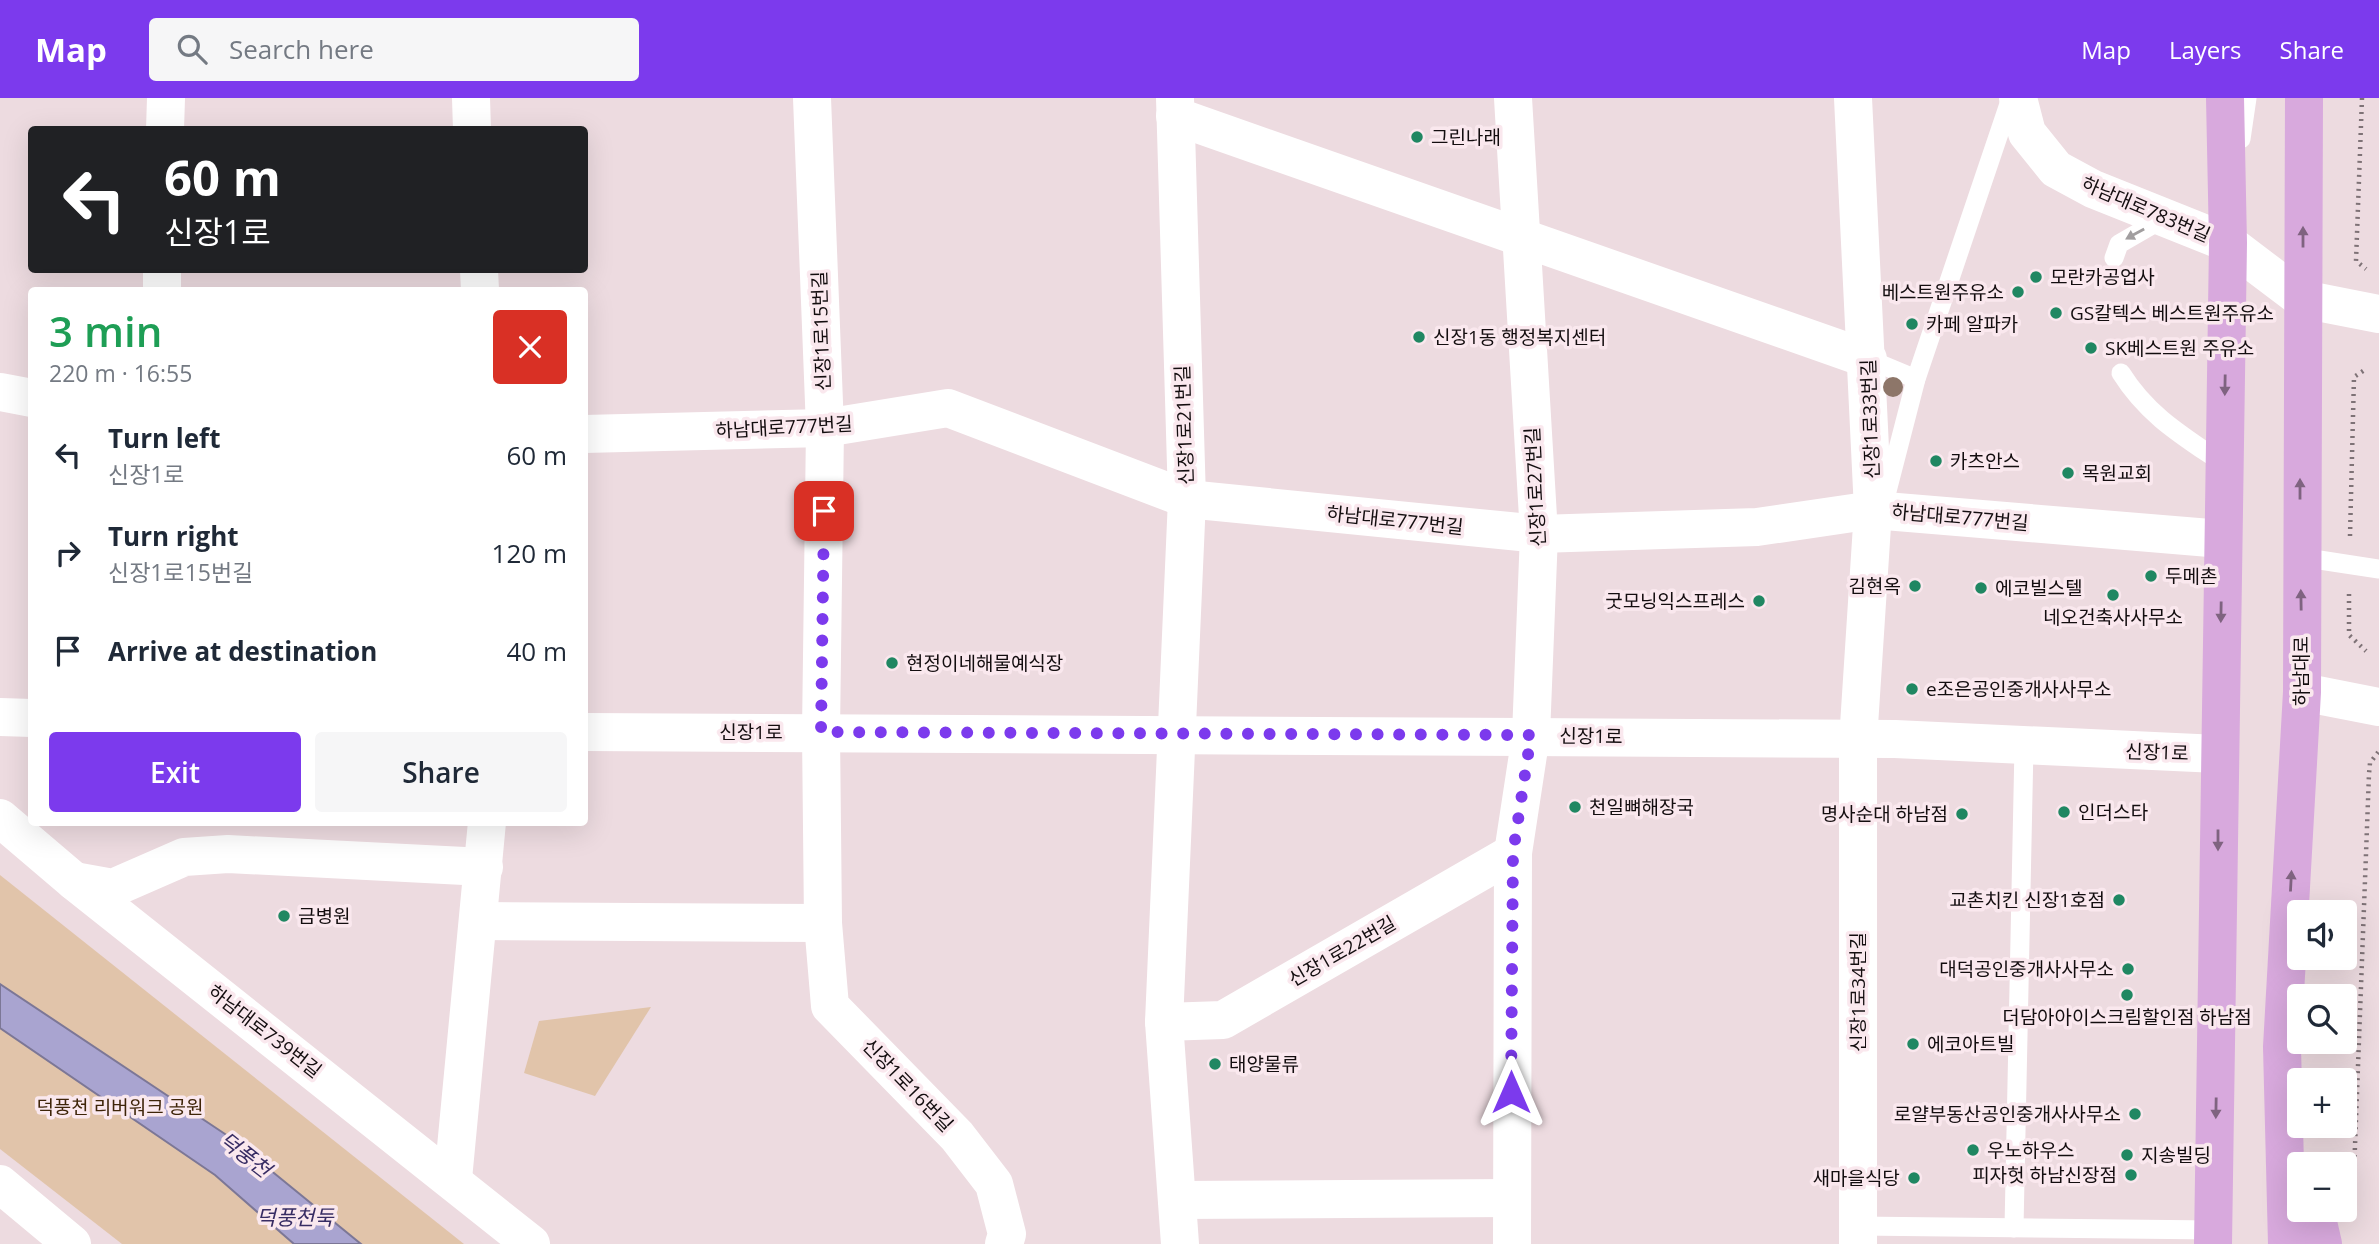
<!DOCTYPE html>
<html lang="en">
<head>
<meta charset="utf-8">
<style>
	body { margin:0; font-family:"Open Sans","Noto Sans KR",sans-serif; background:#f6f6f7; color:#1f2937; height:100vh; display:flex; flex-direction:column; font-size:26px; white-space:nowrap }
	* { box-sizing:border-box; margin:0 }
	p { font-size:23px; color:#747a83 }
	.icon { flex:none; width:38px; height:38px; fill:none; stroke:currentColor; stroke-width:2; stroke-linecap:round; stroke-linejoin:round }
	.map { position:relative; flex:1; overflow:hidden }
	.details { position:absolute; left:28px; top:189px; width:560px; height:539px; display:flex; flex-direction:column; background:#fff; border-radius:7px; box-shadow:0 7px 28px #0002 }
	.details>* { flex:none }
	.guide { position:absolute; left:28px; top:28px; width:560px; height:147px; border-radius:7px; box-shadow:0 7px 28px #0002; background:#202124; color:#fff; overflow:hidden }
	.controls { position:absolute; left:2287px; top:802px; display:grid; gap:14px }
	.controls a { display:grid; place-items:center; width:70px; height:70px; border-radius:7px; background:#fff; box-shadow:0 7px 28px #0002; font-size:35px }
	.pin { position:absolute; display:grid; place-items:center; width:60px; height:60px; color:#fff; margin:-30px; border-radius:14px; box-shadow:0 4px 10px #0006 }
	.me { position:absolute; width:77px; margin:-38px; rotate:0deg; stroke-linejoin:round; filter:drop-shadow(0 0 5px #0008) }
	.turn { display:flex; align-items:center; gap:24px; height:147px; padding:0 21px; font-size:32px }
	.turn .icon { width:91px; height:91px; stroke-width:2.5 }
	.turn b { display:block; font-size:49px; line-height:60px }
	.round { display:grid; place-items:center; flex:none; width:74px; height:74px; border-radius:7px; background:#f6f6f7 }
	.headline { display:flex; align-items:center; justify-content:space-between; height:119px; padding:0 21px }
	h1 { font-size:42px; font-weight:600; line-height:52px; color:#1e9e55 }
	.action { display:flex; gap:14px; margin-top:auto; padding:14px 21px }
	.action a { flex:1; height:80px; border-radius:7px; background:#7c3aed; color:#fff; font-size:28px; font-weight:600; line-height:80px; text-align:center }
	.action a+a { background:#f6f6f7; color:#1f2937 }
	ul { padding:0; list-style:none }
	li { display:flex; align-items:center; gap:21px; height:98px; padding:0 21px }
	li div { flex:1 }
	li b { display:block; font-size:26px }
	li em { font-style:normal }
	header { display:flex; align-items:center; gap:42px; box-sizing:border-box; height:98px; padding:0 35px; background:#7c3aed; color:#fff }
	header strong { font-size:33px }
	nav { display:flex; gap:38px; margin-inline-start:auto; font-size:24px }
	.search { width:490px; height:63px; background:#f6f6f7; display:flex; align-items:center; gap:18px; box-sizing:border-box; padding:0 24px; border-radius:7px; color:#747a83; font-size:26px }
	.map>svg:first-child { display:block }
	.green { fill:#e1c4aa }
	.water { fill:#a9a4d0; stroke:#7c7796; stroke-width:2 }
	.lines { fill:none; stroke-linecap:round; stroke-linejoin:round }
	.path { stroke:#7e7276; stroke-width:4.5; stroke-dasharray:2 5; stroke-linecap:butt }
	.lane { stroke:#fff; stroke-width:19 }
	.street { stroke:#fff; stroke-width:38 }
	.primary { stroke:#d8a9dd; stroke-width:38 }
	.tree { fill:#8d7669 }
	.oneway { fill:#a19e9f }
	.oneway2 { fill:#7f6380 }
	.route { stroke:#7c3aed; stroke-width:12; stroke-dasharray:0 21.6 }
	.poi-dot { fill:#208762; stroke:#fae8ee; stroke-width:2.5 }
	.labels { text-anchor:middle; stroke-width:7; stroke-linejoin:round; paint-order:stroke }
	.poi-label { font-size:19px; fill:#130d0f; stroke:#fae8ee; text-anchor:start }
	.street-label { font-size:19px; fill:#130d0f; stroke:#fae8ee }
	.park-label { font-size:19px; fill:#3e2408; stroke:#fae8ee }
	.water-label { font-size:21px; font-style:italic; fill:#372c63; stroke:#fae8ee }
</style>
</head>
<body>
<header>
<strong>Map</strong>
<div class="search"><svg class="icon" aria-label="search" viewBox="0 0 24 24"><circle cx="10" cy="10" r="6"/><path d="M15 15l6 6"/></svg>Search here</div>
<nav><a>Map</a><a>Layers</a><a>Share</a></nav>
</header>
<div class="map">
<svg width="2379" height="1146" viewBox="0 0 2379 1146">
	<rect width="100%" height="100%" fill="#eddbe0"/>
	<g class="green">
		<path d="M0,777L464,1146H122L0,1051Z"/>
		<path d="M651,909L595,998L524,975L539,923Z"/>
	</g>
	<path class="water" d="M0,886L231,1040L361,1146H294L215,1077L0,930Z"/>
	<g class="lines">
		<g class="path">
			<path d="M2362,0L2356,163L2366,171"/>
			<path d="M2350,438L2354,279L2366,271"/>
			<path d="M2349,496V537L2366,553"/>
			<path d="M2353,1101L2369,676L2370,665L2379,653"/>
		</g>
		<g class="lane">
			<path d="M2241,41L2247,0"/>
			<path d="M2114,160L2119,146L2164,120"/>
			<path d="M1868,261L1916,281"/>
			<path d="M2121,275C2148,318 2183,338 2224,366"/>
			<path d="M1884,405L1916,281L2011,0"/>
			<path d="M2300,459L2379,471"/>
			<path d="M1858,1128L2214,1132"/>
			<path d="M2014,1130L2024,648"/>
		</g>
		<g class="street">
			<path d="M471,0L472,32"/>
			<path d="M812,0L825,330L821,634L823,825L830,908L957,1038L994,1086L1007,1136L1004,1146"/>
			<path d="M1175,0L1187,401L1164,924L1180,1146"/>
			<path d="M1853,0L1873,412L1858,643V1146"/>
			<path d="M2018,0L2027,35L2056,71L2093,91L2228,145L2302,201L2379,216"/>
			<path d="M1175,18L1868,261"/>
			<path d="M165,32L166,0"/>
			<path d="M479,172L480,192"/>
			<path d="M162,192V172"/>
			<path d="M0,294L32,300"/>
			<path d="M584,336L825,330L948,310L1187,401L1539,436L1757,429L1873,412L2222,441"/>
			<path d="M2302,594L2379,609"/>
			<path d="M0,619L32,620"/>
			<path d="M584,634L1895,641L2218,656"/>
			<path d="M0,720L74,783L531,1146"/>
			<path d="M74,783L113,790L184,759L228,756L484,769"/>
			<path d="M479,823L823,825"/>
			<path d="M1164,924L1223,922L1513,755"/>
			<path d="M453,1081L487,724"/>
			<path d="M0,1086L72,1146"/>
			<path d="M1177,1102L1510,1100"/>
			<path d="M1512,1146L1513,755L1531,637L1539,436L1513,0"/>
		</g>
		<g class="primary">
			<path d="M2315,1111L2323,1146"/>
			<path d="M2213,1146L2228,145L2225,0"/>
			<path d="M2287,1146L2282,949L2302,594L2304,0"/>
		</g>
	</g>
	<circle class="tree" cx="1893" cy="289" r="10"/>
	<defs><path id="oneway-solid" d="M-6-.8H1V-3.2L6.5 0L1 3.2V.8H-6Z" transform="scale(1.75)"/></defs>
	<use class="oneway" href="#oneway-solid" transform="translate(2135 136) rotate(151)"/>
	<g class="oneway2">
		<use href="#oneway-solid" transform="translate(2303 139) rotate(-90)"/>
		<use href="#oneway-solid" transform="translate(2225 287) rotate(91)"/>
		<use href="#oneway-solid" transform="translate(2300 391) rotate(-90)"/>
		<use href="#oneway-solid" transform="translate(2301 502) rotate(-91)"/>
		<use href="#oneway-solid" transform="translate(2221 514) rotate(91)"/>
		<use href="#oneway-solid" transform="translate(2218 742) rotate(90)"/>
		<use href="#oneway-solid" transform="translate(2291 783) rotate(-87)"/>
		<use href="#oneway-solid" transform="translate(2216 1010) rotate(91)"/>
	</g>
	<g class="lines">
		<path class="route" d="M824,413L821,634L1531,637L1513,755L1511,994"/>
	</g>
	<g class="poi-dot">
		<circle cx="1417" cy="39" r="7"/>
		<circle cx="2036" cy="179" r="7"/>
		<circle cx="2018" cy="194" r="7"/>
		<circle cx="2056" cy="215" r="7"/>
		<circle cx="1912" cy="226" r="7"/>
		<circle cx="1419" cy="239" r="7"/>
		<circle cx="2091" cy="250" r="7"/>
		<circle cx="1936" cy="363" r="7"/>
		<circle cx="2068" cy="375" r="7"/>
		<circle cx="2151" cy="478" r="7"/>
		<circle cx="1915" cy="488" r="7"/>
		<circle cx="1981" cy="490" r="7"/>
		<circle cx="2113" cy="497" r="7"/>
		<circle cx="1759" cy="503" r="7"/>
		<circle cx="892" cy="565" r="7"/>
		<circle cx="1912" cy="591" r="7"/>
		<circle cx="1575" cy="709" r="7"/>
		<circle cx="2064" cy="714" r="7"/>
		<circle cx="1962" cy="716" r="7"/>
		<circle cx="2119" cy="802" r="7"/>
		<circle cx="284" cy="818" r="7"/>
		<circle cx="2128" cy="871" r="7"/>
		<circle cx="2127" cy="897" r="7"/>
		<circle cx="1913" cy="946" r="7"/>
		<circle cx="1215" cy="966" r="7"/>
		<circle cx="2135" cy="1016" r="7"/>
		<circle cx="1973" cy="1052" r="7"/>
		<circle cx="2127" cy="1057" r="7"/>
		<circle cx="2131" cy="1077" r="7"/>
		<circle cx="1914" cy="1080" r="7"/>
	</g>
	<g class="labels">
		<g class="poi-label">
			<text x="1431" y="46">그린나래</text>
			<text x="2050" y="186">모란카공업사</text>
			<text x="2004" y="201" text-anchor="end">베스트원주유소</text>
			<text x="2070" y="222">GS칼텍스 베스트원주유소</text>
			<text x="1926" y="233">카페 알파카</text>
			<text x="1433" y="246">신장1동 행정복지센터</text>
			<text x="2105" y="257">SK베스트원 주유소</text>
			<text x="1950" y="370">카츠안스</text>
			<text x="2082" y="382">목원교회</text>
			<text x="2165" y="485">두메촌</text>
			<text x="1901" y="495" text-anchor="end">김현옥</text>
			<text x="1995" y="497">에코빌스텔</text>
			<text x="1745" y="510" text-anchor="end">굿모닝익스프레스</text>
			<text x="2113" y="526" text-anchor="middle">네오건축사사무소</text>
			<text x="906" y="572">현정이네해물예식장</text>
			<text x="1926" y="598">e조은공인중개사사무소</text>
			<text x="1589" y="716">천일뼈해장국</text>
			<text x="2078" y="721">인더스타</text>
			<text x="1948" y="723" text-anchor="end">명사순대 하남점</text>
			<text x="2105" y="809" text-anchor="end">교촌치킨 신장1호점</text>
			<text x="298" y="825">금병원</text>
			<text x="2114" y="878" text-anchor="end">대덕공인중개사사무소</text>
			<text x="2127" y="926" text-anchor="middle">더담아아이스크림할인점 하남점</text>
			<text x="1927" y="953">에코아트빌</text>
			<text x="1229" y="973">태양물류</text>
			<text x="2121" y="1023" text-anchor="end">로얄부동산공인중개사사무소</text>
			<text x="1987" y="1059">우노하우스</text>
			<text x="2141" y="1064">지송빌딩</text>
			<text x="2117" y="1084" text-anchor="end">피자헛 하남신장점</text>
			<text x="1900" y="1087" text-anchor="end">새마을식당</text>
		</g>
		<g class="street-label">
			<text transform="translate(2146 111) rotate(23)" y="7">하남대로783번길</text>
			<text transform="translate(821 233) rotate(-92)" y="7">신장1로15번길</text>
			<text transform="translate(1870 321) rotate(-92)" y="7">신장1로33번길</text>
			<text transform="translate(1184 327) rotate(-92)" y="7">신장1로21번길</text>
			<text transform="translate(784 329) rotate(-3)" y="7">하남대로777번길</text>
			<text transform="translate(1535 389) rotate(-93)" y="7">신장1로27번길</text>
			<text transform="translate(1960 419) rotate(5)" y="7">하남대로777번길</text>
			<text transform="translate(1395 422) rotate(6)" y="7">하남대로777번길</text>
			<text transform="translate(2301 573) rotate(-90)" y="7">하남대로</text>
			<text x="751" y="641">신장1로</text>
			<text transform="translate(1591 638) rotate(1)" y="7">신장1로</text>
			<text transform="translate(2157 654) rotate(2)" y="7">신장1로</text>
			<text transform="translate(1342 853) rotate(-30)" y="7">신장1로22번길</text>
			<text transform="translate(1858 894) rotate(-90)" y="7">신장1로34번길</text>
			<text transform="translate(265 933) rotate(38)" y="7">하남대로739번길</text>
			<text transform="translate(908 987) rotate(46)" y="7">신장1로16번길</text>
		</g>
		<g class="park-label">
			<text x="120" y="1016">덕풍천 리버워크 공원</text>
		</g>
		<g class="water-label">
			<text transform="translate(245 1057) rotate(38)" y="7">덕풍천</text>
			<text x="295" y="1127">덕풍천둑</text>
		</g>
	</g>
</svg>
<div class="controls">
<a><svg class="icon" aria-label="sound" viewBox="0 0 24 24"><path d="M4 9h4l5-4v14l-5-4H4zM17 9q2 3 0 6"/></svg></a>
<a><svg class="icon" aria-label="search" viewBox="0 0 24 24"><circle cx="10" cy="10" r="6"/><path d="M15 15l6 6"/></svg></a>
<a>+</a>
<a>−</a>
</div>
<div class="pin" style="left:824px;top:413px;background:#d93025"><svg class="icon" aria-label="arrive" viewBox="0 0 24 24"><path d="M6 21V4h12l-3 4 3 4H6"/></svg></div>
<svg class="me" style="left:1511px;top:994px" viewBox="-20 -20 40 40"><path d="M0-17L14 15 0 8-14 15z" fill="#7c3aed" stroke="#fff" stroke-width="4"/></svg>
<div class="guide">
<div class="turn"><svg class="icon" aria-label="left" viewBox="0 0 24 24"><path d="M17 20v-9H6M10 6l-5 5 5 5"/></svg><div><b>60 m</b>신장1로</div></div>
</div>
<section class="details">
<div class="headline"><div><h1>3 min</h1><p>220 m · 16:55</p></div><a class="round" style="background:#d93025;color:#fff"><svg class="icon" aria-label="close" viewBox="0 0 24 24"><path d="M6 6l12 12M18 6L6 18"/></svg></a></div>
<ul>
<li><svg class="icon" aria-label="left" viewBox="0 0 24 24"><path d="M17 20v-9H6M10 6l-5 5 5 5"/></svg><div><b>Turn left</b><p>신장1로</p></div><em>60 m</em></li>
<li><svg class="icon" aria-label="right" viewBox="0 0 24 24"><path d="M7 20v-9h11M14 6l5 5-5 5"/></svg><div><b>Turn right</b><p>신장1로15번길</p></div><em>120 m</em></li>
<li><svg class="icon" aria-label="arrive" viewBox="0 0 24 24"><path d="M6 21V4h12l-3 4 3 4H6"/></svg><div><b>Arrive at destination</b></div><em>40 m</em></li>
</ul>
<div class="action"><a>Exit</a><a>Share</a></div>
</section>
</div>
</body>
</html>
